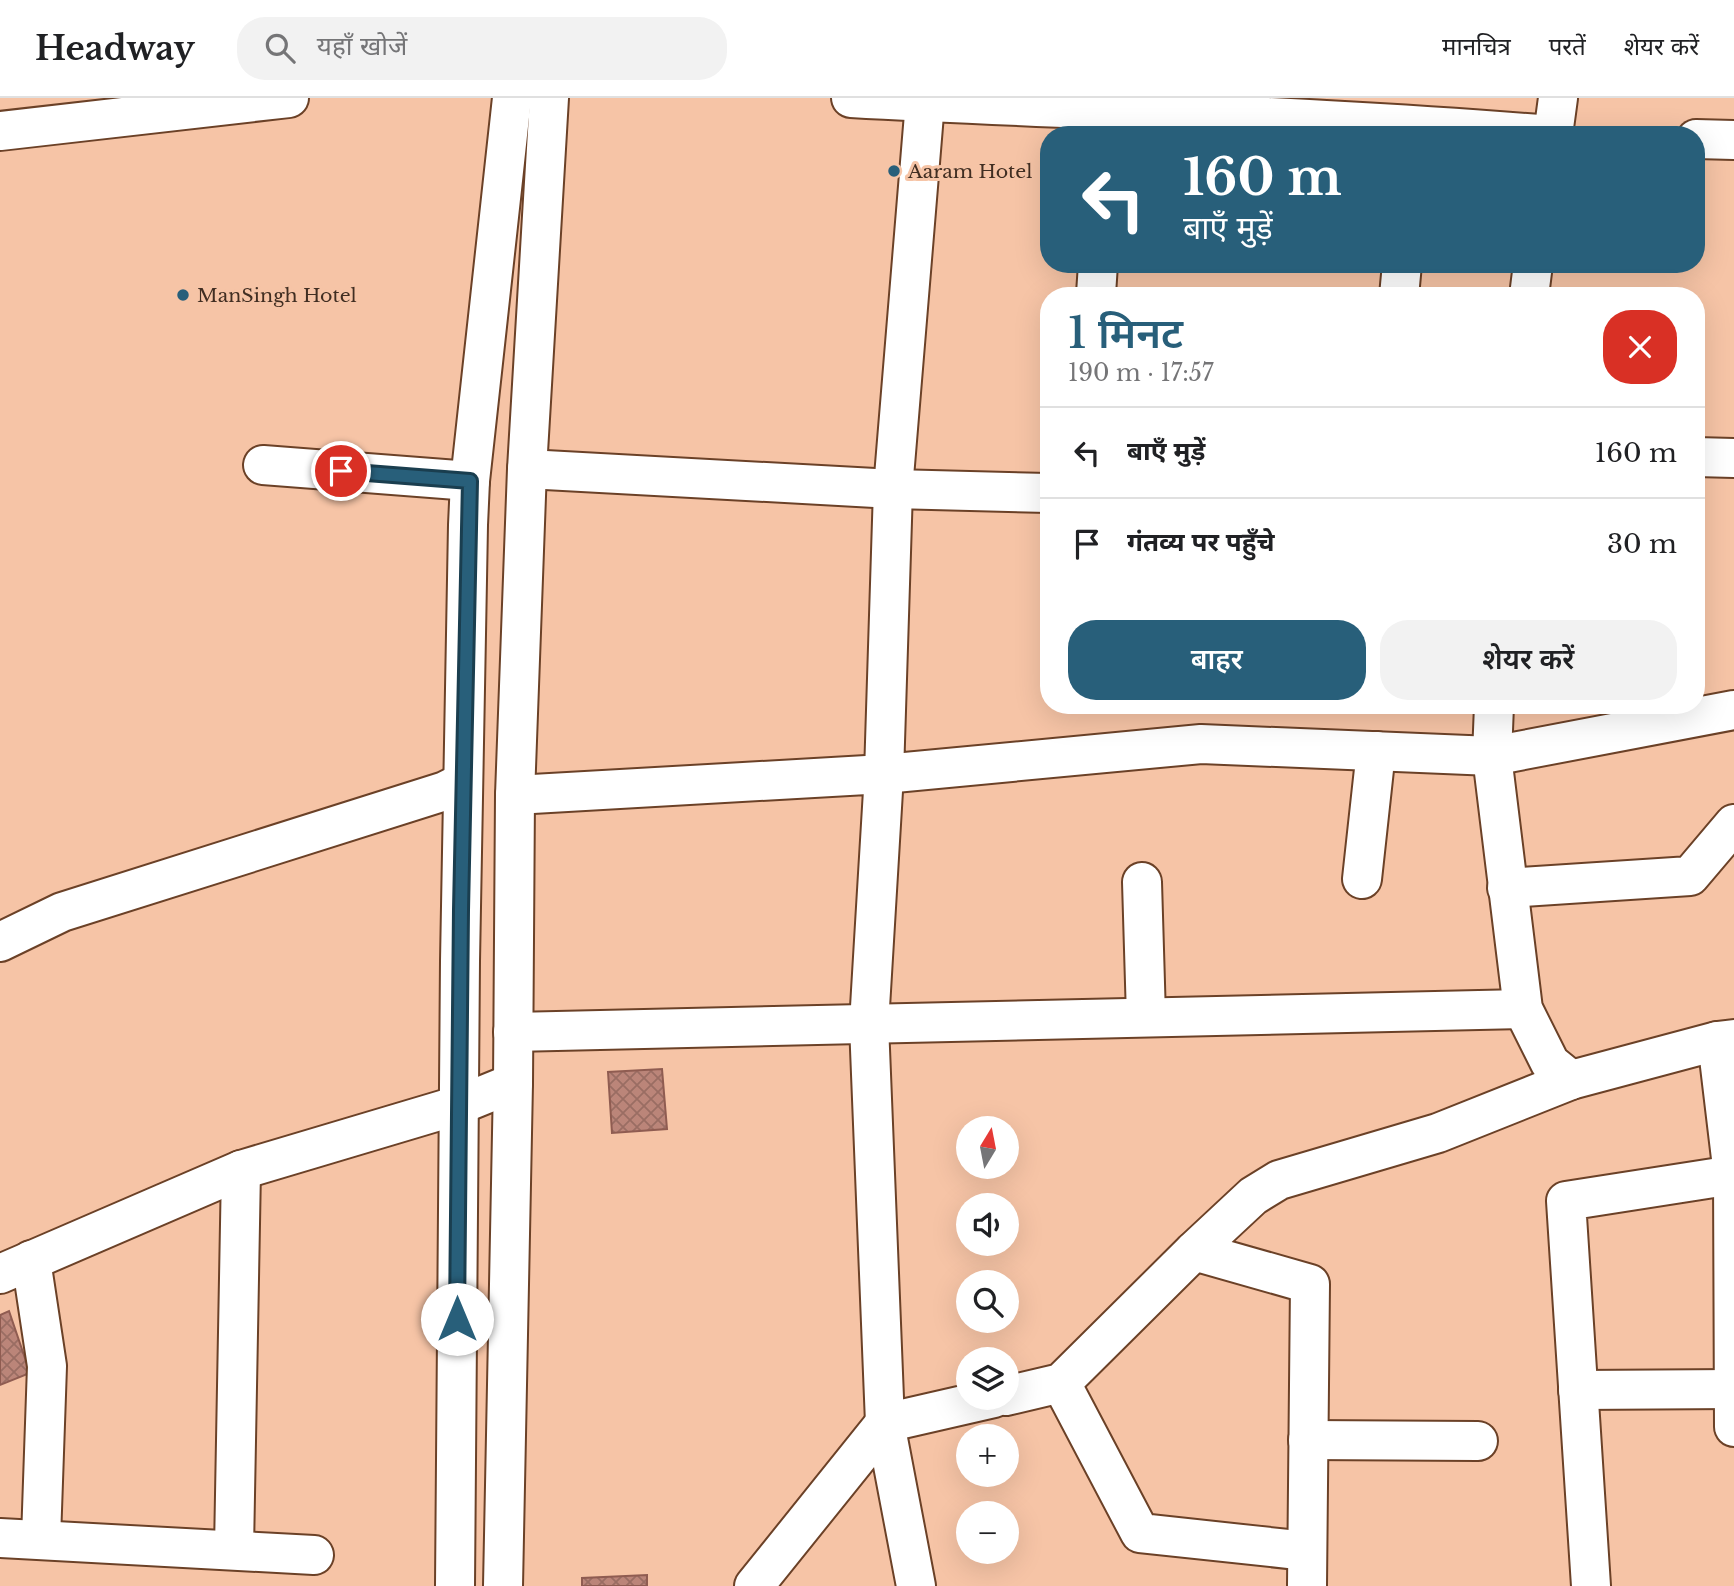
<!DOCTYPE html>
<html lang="hi">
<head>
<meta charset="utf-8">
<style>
	body { margin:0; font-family:"Libre Baskerville","Noto Sans Devanagari",serif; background:#f2f2f2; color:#202124; height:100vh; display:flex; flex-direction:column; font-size:26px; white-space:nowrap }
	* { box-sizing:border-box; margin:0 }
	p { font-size:23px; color:#757577 }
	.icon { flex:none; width:38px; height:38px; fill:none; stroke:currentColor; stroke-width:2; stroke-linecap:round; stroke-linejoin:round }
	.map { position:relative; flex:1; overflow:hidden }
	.drawer { position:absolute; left:1040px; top:189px; width:665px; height:427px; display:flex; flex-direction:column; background:#fff; border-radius:28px; box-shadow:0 7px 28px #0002 }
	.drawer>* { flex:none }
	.top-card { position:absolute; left:1040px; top:28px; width:665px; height:147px; border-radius:28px; box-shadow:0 7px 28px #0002; background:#285f7a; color:#fff; overflow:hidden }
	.needle { width:46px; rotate:10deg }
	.fabs { position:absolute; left:956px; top:1018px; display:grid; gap:14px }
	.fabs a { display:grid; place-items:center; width:63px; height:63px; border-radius:50%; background:#fff; box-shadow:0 7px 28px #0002; font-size:35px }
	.pin { position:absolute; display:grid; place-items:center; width:60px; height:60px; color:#fff; margin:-30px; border:4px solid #fff; border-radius:50%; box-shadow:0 2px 7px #0007 }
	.me { position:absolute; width:77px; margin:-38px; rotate:0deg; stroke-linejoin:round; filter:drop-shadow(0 0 5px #0008) }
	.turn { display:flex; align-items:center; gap:24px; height:147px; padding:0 28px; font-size:32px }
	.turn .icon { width:91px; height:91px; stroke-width:2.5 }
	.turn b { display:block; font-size:49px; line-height:60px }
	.round { display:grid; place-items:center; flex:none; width:74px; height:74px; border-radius:28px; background:#f2f2f2 }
	.head { display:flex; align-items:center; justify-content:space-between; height:119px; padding:0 28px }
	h1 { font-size:42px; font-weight:600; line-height:52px; color:#285f7a }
	.primary-button { display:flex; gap:14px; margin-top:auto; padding:14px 28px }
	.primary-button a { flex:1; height:80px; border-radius:28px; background:#285f7a; color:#fff; font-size:28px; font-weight:600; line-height:80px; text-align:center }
	.primary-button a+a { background:#f2f2f2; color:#202124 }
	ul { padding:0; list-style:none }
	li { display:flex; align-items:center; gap:21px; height:91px; padding:0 28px; border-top:2px solid #e0e0e0 }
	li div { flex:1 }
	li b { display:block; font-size:26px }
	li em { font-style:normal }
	header { display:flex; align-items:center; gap:42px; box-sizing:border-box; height:98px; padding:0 35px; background:#fff; border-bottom:2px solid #e0e0e0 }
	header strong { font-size:33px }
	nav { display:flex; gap:38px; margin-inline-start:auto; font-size:24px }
	.search { width:490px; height:63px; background:#f2f2f2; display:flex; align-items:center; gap:18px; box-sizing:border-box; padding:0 24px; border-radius:28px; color:#757577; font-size:26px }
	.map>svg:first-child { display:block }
	.building { fill:url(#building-cross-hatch); stroke:#8f5c51; stroke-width:2 }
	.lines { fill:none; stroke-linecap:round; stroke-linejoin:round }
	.minor-casing { stroke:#6b4127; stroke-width:42 }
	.tertiary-casing { stroke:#6b4127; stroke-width:42 }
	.minor { stroke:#fff; stroke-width:38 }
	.tertiary { stroke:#fff; stroke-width:38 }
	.route-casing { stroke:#1a3e4f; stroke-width:18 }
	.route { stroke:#285f7a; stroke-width:12 }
	.poi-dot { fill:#285f7a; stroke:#f6c4a6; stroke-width:2.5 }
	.labels { text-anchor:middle; stroke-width:6; stroke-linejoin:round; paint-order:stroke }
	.poi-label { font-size:19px; fill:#412e22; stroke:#f6c4a6; text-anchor:start }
</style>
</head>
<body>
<header>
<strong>Headway</strong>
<div class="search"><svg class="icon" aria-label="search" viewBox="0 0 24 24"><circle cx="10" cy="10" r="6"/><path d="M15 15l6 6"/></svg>यहाँ खोजें</div>
<nav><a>मानचित्र</a><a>परतें</a><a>शेयर करें</a></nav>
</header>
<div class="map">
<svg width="1734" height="1488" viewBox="0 0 1734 1488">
	<defs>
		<pattern id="building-cross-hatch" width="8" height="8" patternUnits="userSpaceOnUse" patternTransform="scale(1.75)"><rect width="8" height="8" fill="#bb8579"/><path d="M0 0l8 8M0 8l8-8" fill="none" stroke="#9a6d63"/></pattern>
	</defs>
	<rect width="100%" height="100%" fill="#f6c4a6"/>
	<g class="building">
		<path d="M662,971L667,1031L612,1035L608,974Z"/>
		<path d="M9,1213L30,1275L0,1287V1217Z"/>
		<path d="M647,1477V1488H582V1480Z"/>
	</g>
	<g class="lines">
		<defs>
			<g id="minor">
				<path d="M851,0C1084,13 1317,17 1549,37"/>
				<path d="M925,4L893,391L884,676L1201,646L1492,658L1734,612"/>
				<path d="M0,33L289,0"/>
				<path d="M1553,37L1558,0"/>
				<path d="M1696,41L1734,42"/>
				<path d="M1096,196L1098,166"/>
				<path d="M1399,198L1402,166"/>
				<path d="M1529,198L1533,166"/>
				<path d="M1696,359L1734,360"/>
				<path d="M263,367L470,383"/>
				<path d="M527,371L893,391L1048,395"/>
				<path d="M1494,607L1492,658L1523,911L1550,965L1571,982"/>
				<path d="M515,697L884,676L869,926L885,1325L916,1488"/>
				<path d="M1362,781L1376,653"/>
				<path d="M1142,784L1146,919"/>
				<path d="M1507,790L1690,778L1734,726"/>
				<path d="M0,844L62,814L445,693L463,684"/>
				<path d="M513,934L1523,911"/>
				<path d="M1717,943L1733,1077L1734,1329"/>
				<path d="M1194,1153L1310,1186L1307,1488"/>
				<path d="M31,1162L47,1268L41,1441"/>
				<path d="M0,1176L241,1072L459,1007L513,985"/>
				<path d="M1061,1285L1140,1435L1307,1453"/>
				<path d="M1578,1292L1734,1291"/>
				<path d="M1006,1298L1061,1285L1194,1153L1253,1098L1279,1082L1438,1035L1571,982L1717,943L1734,941"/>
				<path d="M1308,1342L1478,1343"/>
				<path d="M0,1440L314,1457"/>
				<path d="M234,1451L241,1072"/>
				<path d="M754,1488L885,1325L994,1300"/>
				<path d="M1591,1488L1566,1103L1733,1077"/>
			</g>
			<g id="tertiary">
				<path d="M455,1488L460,863L468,427L470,383L512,0"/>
				<path d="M503,1488L513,985L515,697L527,371L549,0"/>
			</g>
		</defs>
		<use href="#minor" class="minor-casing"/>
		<use href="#tertiary" class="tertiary-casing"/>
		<use href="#minor" class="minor"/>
		<use href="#tertiary" class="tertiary"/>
	</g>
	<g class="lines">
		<defs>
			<path id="route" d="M341,373L470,383L461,812L457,1221"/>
		</defs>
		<use href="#route" class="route-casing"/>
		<use href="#route" class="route"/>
	</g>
	<g class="poi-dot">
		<circle cx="894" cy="73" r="7"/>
		<circle cx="183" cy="197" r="7"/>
	</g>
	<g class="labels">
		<g class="poi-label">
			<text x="908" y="80">Aaram Hotel</text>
			<text x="197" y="204">ManSingh Hotel</text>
		</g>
	</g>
</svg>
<div class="fabs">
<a><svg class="needle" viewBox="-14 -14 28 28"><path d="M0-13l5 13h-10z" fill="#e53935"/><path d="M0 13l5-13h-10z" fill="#757577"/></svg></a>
<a><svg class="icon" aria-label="sound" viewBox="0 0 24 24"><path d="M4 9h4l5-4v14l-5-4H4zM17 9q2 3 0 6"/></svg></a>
<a><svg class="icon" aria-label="search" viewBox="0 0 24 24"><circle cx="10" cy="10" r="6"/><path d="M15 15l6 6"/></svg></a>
<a><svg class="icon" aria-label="layers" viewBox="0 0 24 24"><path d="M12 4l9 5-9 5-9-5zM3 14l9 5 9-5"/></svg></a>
<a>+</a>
<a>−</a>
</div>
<div class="pin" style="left:341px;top:373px;background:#d93025"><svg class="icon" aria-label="arrive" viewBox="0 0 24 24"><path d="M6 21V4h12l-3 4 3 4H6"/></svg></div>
<svg class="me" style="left:457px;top:1221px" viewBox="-20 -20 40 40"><circle r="19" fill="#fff"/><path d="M0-13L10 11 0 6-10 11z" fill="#285f7a"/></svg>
<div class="top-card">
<div class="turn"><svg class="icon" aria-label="left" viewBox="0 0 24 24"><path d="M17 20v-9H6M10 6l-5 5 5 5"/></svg><div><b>160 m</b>बाएँ मुड़ें</div></div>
</div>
<section class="drawer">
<div class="head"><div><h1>1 मिनट</h1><p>190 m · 17:57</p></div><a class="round" style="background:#d93025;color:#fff"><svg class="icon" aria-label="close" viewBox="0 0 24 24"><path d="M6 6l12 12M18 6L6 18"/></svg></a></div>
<ul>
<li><svg class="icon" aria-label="left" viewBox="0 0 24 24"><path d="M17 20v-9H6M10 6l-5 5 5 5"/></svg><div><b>बाएँ मुड़ें</b></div><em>160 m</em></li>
<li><svg class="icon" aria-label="arrive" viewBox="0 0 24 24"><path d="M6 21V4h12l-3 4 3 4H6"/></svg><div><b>गंतव्य पर पहुँचे</b></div><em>30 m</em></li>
</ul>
<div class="primary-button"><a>बाहर</a><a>शेयर करें</a></div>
</section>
</div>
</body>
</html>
